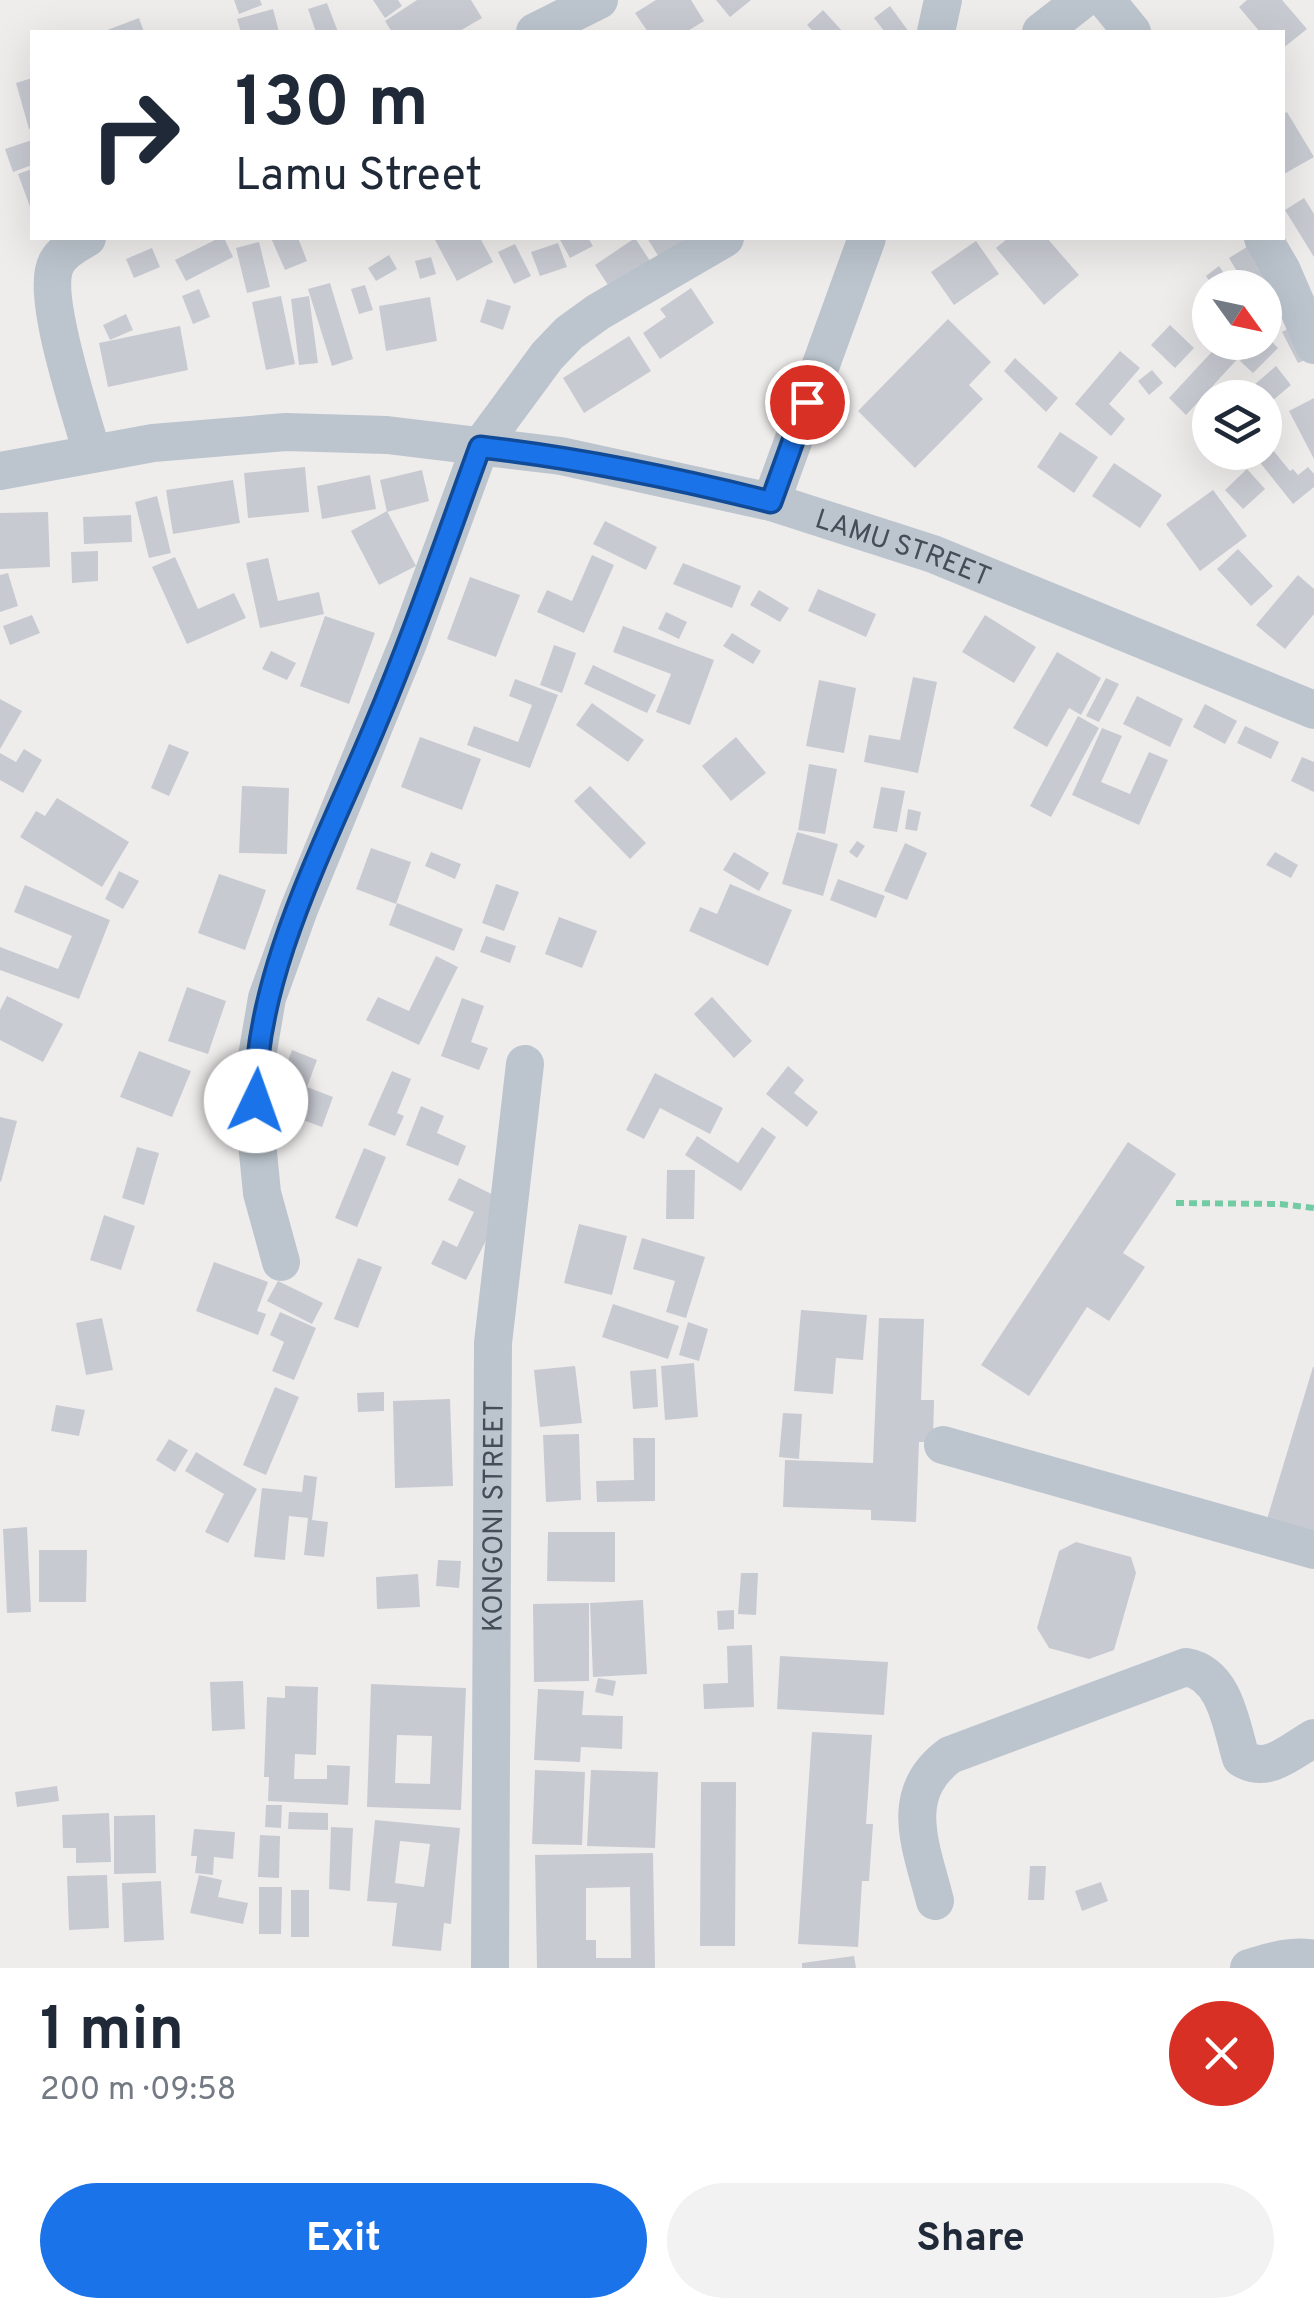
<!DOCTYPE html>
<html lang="en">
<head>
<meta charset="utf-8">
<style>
	body { margin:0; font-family:Overpass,sans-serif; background:#f2f2f3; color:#1f2937; height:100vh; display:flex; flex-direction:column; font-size:38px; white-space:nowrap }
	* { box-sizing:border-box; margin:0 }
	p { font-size:32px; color:#747a83 }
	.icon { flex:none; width:55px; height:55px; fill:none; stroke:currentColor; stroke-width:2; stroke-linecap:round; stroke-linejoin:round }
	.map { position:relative; height:1968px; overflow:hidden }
	.sheet { display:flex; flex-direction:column; background:#fff; flex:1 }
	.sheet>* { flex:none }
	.top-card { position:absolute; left:30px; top:30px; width:1255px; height:210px; border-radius:0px; box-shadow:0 10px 40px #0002; background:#fff; color:#1f2937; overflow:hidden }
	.needle { width:65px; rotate:123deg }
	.fabs { position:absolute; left:1192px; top:270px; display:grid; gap:20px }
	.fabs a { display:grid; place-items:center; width:90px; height:90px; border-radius:50%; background:#fff; box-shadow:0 10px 40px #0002; font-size:50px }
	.pin { position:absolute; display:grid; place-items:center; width:85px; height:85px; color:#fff; margin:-42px; border:5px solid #fff; border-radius:50%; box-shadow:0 2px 10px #0007 }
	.me { position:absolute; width:110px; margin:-55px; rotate:3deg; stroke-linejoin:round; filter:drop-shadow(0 0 8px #0008) }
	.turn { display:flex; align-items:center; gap:35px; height:210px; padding:0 40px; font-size:45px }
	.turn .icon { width:130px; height:130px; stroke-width:2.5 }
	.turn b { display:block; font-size:70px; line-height:85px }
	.round { display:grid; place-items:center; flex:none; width:105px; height:105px; border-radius:52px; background:#f2f2f3 }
	.headline { display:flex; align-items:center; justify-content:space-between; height:170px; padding:0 40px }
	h1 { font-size:60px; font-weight:700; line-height:75px }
	.primary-button { display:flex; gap:20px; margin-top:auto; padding:20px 40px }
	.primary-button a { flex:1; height:115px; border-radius:60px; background:#1a73e8; color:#fff; font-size:40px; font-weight:700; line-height:115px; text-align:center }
	.primary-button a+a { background:#f2f2f3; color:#1f2937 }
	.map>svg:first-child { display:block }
	.building { fill:#c8cad2; fill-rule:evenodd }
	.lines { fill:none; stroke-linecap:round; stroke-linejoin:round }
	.path { stroke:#71cba3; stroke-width:6; stroke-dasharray:8 5; stroke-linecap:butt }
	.minor { stroke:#bcc5ce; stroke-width:38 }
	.route-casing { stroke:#114b97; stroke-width:25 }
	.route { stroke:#1a73e8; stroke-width:18 }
	.labels { text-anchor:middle; stroke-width:8; stroke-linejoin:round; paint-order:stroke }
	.street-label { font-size:28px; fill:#444e59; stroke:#fff }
</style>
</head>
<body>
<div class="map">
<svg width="1314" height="1968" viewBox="0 0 1314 1968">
	<rect width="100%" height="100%" fill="#efecec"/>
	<g class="building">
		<path d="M234,0H260L262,5L239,14Z"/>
		<path d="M373,0H398L402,6L385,18Z"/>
		<path d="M417,0H471L482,18L458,32H392L385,21Z"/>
		<path d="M656,0H691L704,21L686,32H648L635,13Z"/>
		<path d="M716,0H751L730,17Z"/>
		<path d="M1247,0H1282L1307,29L1282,49V32H1260L1239,7Z"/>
		<path d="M327,3L338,32H316L308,9Z"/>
		<path d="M890,6L909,32H885L874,18Z"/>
		<path d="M273,9L279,32H241L237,19Z"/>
		<path d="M823,10L843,32H814L807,25Z"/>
		<path d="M139,18L144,32H102Z"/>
		<path d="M32,78V128L29,129L16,83Z"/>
		<path d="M1287,112L1314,157L1284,174L1282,115Z"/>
		<path d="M32,140V165L13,172L5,149Z"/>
		<path d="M32,169V212L18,174Z"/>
		<path d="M1304,198L1314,214V257L1285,210Z"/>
		<path d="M219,238H224L233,257L186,281L175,260Z"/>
		<path d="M271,238H298L307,261L285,270Z"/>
		<path d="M434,238H480L493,262L457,281Z"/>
		<path d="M559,238H588L593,246L570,258Z"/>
		<path d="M635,238L650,261L610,288L595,265Z"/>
		<path d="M647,238H689L659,257Z"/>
		<path d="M1008,238H1047L1079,275L1044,305L996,248Z"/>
		<path d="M1258,240L1290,292L1265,308V288H1247L1229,258Z"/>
		<path d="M976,241L999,274L954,305L931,272Z"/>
		<path d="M259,242L270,287L247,293L236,248Z"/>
		<path d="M558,243L567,267L540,276L531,252Z"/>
		<path d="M515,244L531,276L514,284L498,252Z"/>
		<path d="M152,248L160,267L134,278L126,259Z"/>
		<path d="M389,255L397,269L376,281L368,268Z"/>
		<path d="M431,257L436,274L420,279L415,261Z"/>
		<path d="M1219,266L1234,288H1214L1206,276Z"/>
		<path d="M330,283L353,359L332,366L308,289Z"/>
		<path d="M365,285L373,310L359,314L351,289Z"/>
		<path d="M691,288L714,323L660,359L643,333L666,317L660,309Z"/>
		<path d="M199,289L210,317L193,324L182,296Z"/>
		<path d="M281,296L295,364L266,370L252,302Z"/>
		<path d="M309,296L318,363L299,365L291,299Z"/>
		<path d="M430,297L437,341L386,351L379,306Z"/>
		<path d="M487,299L511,306L503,330L480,322Z"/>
		<path d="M1210,301V324L1198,313Z"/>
		<path d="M126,314L133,330L110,340L103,325Z"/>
		<path d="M948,319L991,362L969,385L983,399L915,468L858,411Z"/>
		<path d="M1304,320L1314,356L1298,363L1282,332Z"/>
		<path d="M1170,325L1194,348L1175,368L1151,345Z"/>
		<path d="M180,326L188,370L108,387L99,343Z"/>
		<path d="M1265,335L1278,348L1253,373L1240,361L1259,342H1265Z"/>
		<path d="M629,336L651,371L584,413L563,378Z"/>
		<path d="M1221,342H1253L1186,415L1169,398Z"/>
		<path d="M1120,351L1140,368L1109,404L1125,419L1111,436L1075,404Z"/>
		<path d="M1015,358L1058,398L1046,412L1004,371Z"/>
		<path d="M1276,366L1291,385L1265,407V398H1239Z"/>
		<path d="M1152,370L1163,383L1149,395L1138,381Z"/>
		<path d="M1314,398V459L1289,411Z"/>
		<path d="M1060,432L1098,457L1074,493L1037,467Z"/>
		<path d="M1268,444L1290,471L1293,469L1298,475L1308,467L1314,474V487L1293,504L1254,455L1265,452Z"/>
		<path d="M1114,463L1162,495L1140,528L1092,496Z"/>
		<path d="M305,467L309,512L248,518L244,473Z"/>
		<path d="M1247,469L1265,489L1243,509L1225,490Z"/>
		<path d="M422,470L429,501L387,512L380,480Z"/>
		<path d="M370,475L376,509L322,519L317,486Z"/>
		<path d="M233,480L240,523L173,534L166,490Z"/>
		<path d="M1213,490L1247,536L1200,571L1166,524Z"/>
		<path d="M157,496L171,553L149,558L135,502Z"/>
		<path d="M387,511L416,566L379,585L351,531Z"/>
		<path d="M48,512L50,567L0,569V513Z"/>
		<path d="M131,515L132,542L84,544L83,517Z"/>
		<path d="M605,521L657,547L646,570L593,544Z"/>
		<path d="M1238,549L1273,586L1251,606L1217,569Z"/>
		<path d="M98,551V581L72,583L71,552Z"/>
		<path d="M592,555L614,565L584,633L537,612L547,590L572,601Z"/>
		<path d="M175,557L198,609L234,593L246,618L187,644L152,567Z"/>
		<path d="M268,558L278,601L319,592L324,614L260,628L246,563Z"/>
		<path d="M683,563L741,586L732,608L673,584Z"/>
		<path d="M8,573L18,606L0,612V575Z"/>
		<path d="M1298,575L1314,589V614L1285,649L1256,625Z"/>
		<path d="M470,577L520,595L496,657L447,639Z"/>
		<path d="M818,589L876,614L866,637L808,611Z"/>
		<path d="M759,590L789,608L780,622L750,605Z"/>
		<path d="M666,612L687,622L679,639L658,629Z"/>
		<path d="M32,615L40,633L10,645L3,626Z"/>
		<path d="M985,615L1036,647L1014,683L962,652Z"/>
		<path d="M325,616L375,633L349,704L300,686Z"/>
		<path d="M623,626L714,660L690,725L656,712L671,674L613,652Z"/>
		<path d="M732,633L761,651L753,664L723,646Z"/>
		<path d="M554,645L576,653L562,693L540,685Z"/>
		<path d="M271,651L296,663L287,680L262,669Z"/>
		<path d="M1057,652L1101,678L1081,715L1069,708L1047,747L1013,728Z"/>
		<path d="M593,665L656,695L647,713L584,684Z"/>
		<path d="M913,677L937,682L918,773L864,762L869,735L900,740Z"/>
		<path d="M1106,678L1119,684L1099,722L1086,716Z"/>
		<path d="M515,679L558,695L530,768L467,745L474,726L518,742L532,705L509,696Z"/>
		<path d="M819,680L856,688L844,753L806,746Z"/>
		<path d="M1137,696L1183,719L1170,747L1123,724Z"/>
		<path d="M0,699L22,711L0,749Z"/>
		<path d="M592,703L644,740L628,762L576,725Z"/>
		<path d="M1205,704L1237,721L1225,744L1193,727Z"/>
		<path d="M1078,716L1099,728L1051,817L1030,806Z"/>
		<path d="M1245,726L1279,742L1271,759L1237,743Z"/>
		<path d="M1102,728L1122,736L1101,782L1130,794L1149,752L1168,760L1139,825L1072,795Z"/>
		<path d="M420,737L481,759L462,810L401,787Z"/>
		<path d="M736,737L766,773L731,801L702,766Z"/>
		<path d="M169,744L189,752L169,796L151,788Z"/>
		<path d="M24,749L42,760L23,793L0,780V753L16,762Z"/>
		<path d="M1302,757L1314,762V792L1291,781Z"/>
		<path d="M809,764L837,769L825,834L798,830Z"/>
		<path d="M242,786L289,788L287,854L239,853Z"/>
		<path d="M590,786L646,843L630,859L574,801Z"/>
		<path d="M881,787L905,791L897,832L873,828Z"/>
		<path d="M57,798L129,842L102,887L20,837L36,811L45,816Z"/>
		<path d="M908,809L921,812L917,831L905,829Z"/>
		<path d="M797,832L838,844L823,896L782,884Z"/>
		<path d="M857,841L865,846L857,858L849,852Z"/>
		<path d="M905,843L927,853L907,900L884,891Z"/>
		<path d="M371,848L411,862L396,904L356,889Z"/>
		<path d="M431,852L461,864L455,879L425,866Z"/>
		<path d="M734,852L769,873L759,891L723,870Z"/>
		<path d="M1275,852L1298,865L1291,878L1266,865Z"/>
		<path d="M119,871L139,881L123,909L105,899Z"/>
		<path d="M219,874L266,890L245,950L198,933Z"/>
		<path d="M838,879L885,896L876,918L830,900Z"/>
		<path d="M496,884L519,892L504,931L482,923Z"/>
		<path d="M730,884L792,910L768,966L689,931L700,907L717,914Z"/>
		<path d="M25,885L110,920L79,999L0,970V947L58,969L72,936L14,912Z"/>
		<path d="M397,903L463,929L454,951L389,925Z"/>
		<path d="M559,917L597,931L582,968L545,954Z"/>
		<path d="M486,936L516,946L510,963L480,952Z"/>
		<path d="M436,956L458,967L419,1045L366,1020L378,997L409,1011Z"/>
		<path d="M187,987L226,1001L208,1054L168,1041Z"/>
		<path d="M7,996L63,1024L43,1062L0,1040V1010Z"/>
		<path d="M712,997L752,1041L734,1058L694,1014Z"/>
		<path d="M462,998L484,1006L471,1042L488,1048L479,1070L441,1056Z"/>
		<path d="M292,1050L317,1060L307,1087L333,1097L322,1127L270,1108Z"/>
		<path d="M139,1051L191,1071L172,1117L120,1097Z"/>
		<path d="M788,1066L804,1080L794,1093L818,1112L807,1127L766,1094Z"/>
		<path d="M392,1071L411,1079L397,1113L404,1116L395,1136L368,1125Z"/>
		<path d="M655,1073L723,1108L710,1134L660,1108L644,1139L626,1130Z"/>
		<path d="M421,1106L444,1116L437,1133L466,1146L458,1166L406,1145Z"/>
		<path d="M0,1117L17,1121L1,1182L0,1181Z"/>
		<path d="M762,1127L776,1137L741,1191L685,1155L697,1136L738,1163Z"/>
		<path d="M1128,1142L1176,1174L1123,1253L1145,1267L1109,1321L1087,1307L1029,1396L981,1365Z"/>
		<path d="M137,1147L159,1153L144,1205L122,1198Z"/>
		<path d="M364,1148L386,1157L357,1227L335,1218Z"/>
		<path d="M667,1170H695L694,1219H666Z"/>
		<path d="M459,1178L506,1201L466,1280L431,1264L443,1240L457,1247L474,1212L448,1200Z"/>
		<path d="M104,1215L135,1226L121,1270L90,1260Z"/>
		<path d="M579,1224L627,1236L612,1295L564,1283Z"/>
		<path d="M642,1238L705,1257L686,1318L666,1312L675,1281L633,1269Z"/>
		<path d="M358,1258L382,1267L358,1328L334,1319Z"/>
		<path d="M214,1262L268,1282L257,1311L266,1314L258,1335L196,1311Z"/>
		<path d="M278,1281L323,1303L312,1324L267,1301Z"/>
		<path d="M613,1304L679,1326L668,1359L602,1337Z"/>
		<path d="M801,1310L867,1315L863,1360L836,1358L833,1394L794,1391Z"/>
		<path d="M280,1312L316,1328L294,1380L272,1371L284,1342L270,1335Z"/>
		<path d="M102,1318L113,1370L86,1375L76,1323Z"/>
		<path d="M879,1318L924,1319L921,1400H934L933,1442H919L916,1522L871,1520V1510L783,1507L785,1460L873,1463Z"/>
		<path d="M688,1322L708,1329L699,1361L679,1355Z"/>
		<path d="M694,1363L698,1417L665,1420L661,1366Z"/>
		<path d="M575,1366L582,1423L540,1427L534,1370Z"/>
		<path d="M1313,1367H1314V1533L1267,1519Z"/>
		<path d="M656,1369L658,1407L633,1409L630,1371Z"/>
		<path d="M275,1387L299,1397L266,1475L243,1465Z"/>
		<path d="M384,1392V1411L358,1412L357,1393Z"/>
		<path d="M450,1399L453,1486L395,1488L393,1401Z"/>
		<path d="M56,1405L85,1410L79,1436L51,1431Z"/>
		<path d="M783,1413L802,1414L799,1459L779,1457Z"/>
		<path d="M579,1434L581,1500L546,1502L543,1435Z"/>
		<path d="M633,1438H655V1501L597,1502L596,1481L634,1480Z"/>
		<path d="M169,1439L188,1450L175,1472L156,1460Z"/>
		<path d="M196,1452L257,1489L228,1543L205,1532L224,1494L185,1471Z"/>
		<path d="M304,1475L317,1477L312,1520L328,1522L324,1557L304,1555L308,1518L289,1516L285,1560L254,1557L262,1488L302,1492Z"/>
		<path d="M27,1527L31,1612L7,1613L3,1529Z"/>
		<path d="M548,1532H615V1582L547,1581Z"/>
		<path d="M1076,1542L1131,1557L1136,1573L1114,1650L1089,1659L1049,1648L1037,1628L1059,1551Z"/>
		<path d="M39,1550H87L86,1602H39Z"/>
		<path d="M438,1560L461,1561L459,1588L436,1586Z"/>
		<path d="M741,1573H758L756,1615L738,1614Z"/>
		<path d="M418,1574L420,1607L377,1609L376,1577Z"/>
		<path d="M643,1600L647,1674L593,1677L590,1603Z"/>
		<path d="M589,1603V1681L534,1682L533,1604Z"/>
		<path d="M734,1610V1629L718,1630L717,1611Z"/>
		<path d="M752,1645L754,1707L704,1709L703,1684L728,1683L727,1646Z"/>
		<path d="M780,1656L888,1662L884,1715L777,1709Z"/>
		<path d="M598,1678L616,1681L613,1696L595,1692Z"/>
		<path d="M243,1681L245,1729L212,1731L210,1682Z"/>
		<path d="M371,1684L466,1688L461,1810L367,1807ZM397,1735L432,1736L430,1784L395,1783Z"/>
		<path d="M285,1686L318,1687L316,1755L295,1754L294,1779H327V1765L350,1766L348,1805L268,1801L269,1777H264L267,1697L285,1698Z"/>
		<path d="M538,1689L584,1691L582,1715L623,1716L622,1749L581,1747L580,1762L534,1760Z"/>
		<path d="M812,1732L872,1735L866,1824H873L869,1881H862L858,1947L798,1944Z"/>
		<path d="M535,1770L585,1772L582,1845L532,1844Z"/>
		<path d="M591,1770L658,1772L655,1848L587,1846Z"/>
		<path d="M701,1782H736L735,1946H700Z"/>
		<path d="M57,1786L59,1801L17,1807L15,1792Z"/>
		<path d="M266,1805H282L281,1828L265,1827Z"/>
		<path d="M289,1812L328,1813V1830L288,1829Z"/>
		<path d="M109,1813L111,1862L76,1863V1848H63L62,1815Z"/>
		<path d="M155,1815L156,1873L114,1874V1816Z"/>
		<path d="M375,1820L460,1828L451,1924L444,1923L441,1951L392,1946L397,1903L367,1901ZM400,1841L430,1844L424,1887L395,1883Z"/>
		<path d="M331,1827L353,1828L350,1891L329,1889Z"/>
		<path d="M194,1829L235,1832L233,1859L214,1857L213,1875L195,1873L197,1856H191Z"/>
		<path d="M260,1835L280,1836L279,1878L258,1877Z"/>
		<path d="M653,1853L655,1968H537L535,1855ZM630,1887L631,1958H596V1940H586V1888Z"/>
		<path d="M1030,1866H1046L1044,1900H1028Z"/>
		<path d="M107,1875L109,1928L69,1930L67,1876Z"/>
		<path d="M199,1875L222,1880L218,1897L248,1903L243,1924L190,1913Z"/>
		<path d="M161,1881L164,1940L124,1942L122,1883Z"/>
		<path d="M1101,1882L1108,1901L1082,1911L1075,1891Z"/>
		<path d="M259,1887H282L281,1934H259Z"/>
		<rect x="291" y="1890" width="18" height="47"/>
		<path d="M854,1956L856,1968H802V1963Z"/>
	</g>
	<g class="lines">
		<path class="path" d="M1176,1203L1280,1204L1314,1208"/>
		<g class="minor">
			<path d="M1106,0L1132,32"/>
			<path d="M535,32L599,0"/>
			<path d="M936,32L943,0"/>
			<path d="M1041,32L1082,0"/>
			<path d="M87,238C77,244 63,251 57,262C39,293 82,416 92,453"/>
			<path d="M1263,238L1282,271L1314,345"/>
			<path id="s1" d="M0,471L153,443L286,432L387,435L561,456L771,502L933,554L1314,710"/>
			<path d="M771,502L867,238"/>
			<path d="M281,1262L262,1193L256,1133L255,1068L267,998L299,909L408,643L480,447L547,356L569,333L598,312L725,238"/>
			<path d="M943,1445L1314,1550"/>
			<path d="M935,1901C921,1846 897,1794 950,1755L1186,1667C1225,1674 1231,1724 1241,1758C1267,1775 1290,1752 1314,1738"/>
			<path id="s2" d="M490,1968L493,1343L525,1064"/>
			<path d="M1249,1968C1269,1962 1293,1954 1314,1959"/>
		</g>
	</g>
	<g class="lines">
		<defs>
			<path id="route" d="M256,1101C253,977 328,839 375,726C414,634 446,540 480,447C579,458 675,478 771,502L807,402"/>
		</defs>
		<use href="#route" class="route-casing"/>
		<use href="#route" class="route"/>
	</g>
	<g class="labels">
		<g class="street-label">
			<text dy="10" stroke="none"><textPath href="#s1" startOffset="920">LAMU STREET</textPath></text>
			<text dy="10" stroke="none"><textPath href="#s2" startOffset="452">KONGONI STREET</textPath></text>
		</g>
	</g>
</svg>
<div class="fabs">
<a><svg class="needle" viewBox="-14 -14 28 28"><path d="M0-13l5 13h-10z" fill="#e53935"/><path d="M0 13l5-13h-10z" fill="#747a83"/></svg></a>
<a><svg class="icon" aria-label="layers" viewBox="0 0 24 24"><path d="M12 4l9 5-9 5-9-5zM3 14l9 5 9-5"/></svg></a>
</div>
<div class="pin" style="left:807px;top:402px;background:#d93025"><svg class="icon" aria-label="arrive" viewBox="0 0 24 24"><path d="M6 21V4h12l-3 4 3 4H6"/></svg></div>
<svg class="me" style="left:256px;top:1101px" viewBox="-20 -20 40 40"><circle r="19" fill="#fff"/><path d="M0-13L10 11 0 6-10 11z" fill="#1a73e8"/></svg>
<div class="top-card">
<div class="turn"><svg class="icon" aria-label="right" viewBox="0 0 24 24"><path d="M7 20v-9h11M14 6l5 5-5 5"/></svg><div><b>130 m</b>Lamu Street</div></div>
</div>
</div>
<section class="sheet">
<div class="headline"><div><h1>1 min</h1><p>200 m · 09:58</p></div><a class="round" style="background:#d93025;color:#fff"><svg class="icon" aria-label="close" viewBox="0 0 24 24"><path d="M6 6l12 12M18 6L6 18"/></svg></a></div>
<div class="primary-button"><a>Exit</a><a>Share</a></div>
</section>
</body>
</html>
